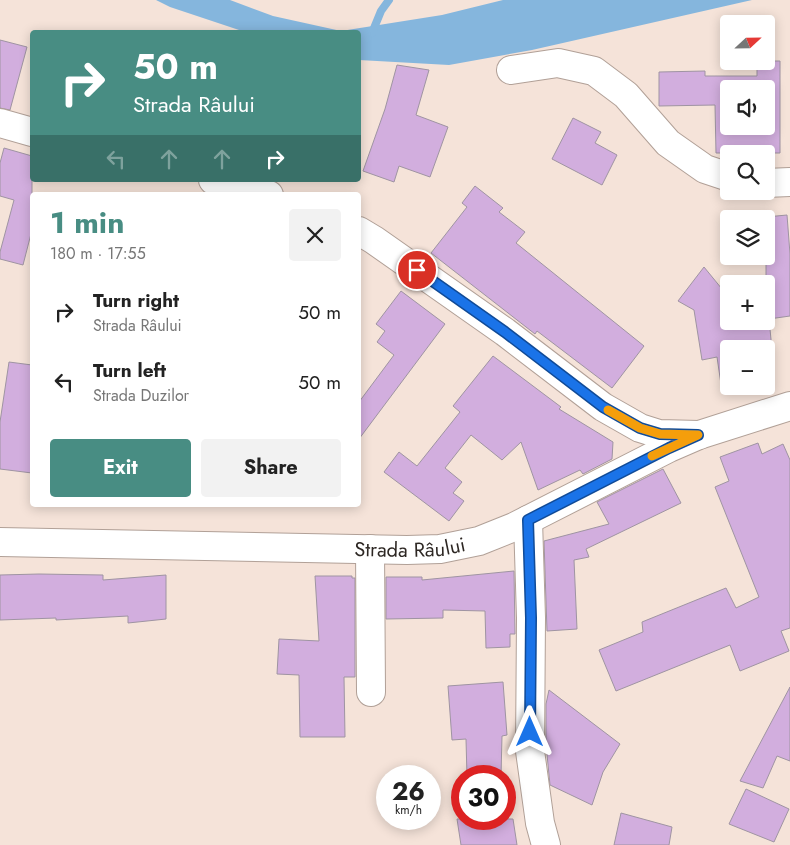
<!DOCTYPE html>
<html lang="en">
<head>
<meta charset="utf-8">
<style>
	body { margin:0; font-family:Jost,sans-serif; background:#f2f2f2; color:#222; height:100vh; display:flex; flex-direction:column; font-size:19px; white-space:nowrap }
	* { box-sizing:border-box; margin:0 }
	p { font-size:16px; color:#767676 }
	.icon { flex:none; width:28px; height:28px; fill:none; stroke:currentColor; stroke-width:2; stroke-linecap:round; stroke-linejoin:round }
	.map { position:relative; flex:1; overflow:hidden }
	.details { position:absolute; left:30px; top:192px; width:331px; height:315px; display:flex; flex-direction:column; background:#fff; border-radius:5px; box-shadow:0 2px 12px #0003 }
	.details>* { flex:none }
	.top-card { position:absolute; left:30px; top:30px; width:331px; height:152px; border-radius:5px; box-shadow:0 2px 12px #0003; background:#488d83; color:#fff; overflow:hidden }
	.needle { width:32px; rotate:68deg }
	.controls { position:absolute; left:720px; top:15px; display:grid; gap:10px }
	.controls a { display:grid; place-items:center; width:55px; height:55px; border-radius:5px; background:#fff; box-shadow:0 2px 12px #0003; font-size:25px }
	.speed { position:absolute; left:376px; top:765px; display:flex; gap:10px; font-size:25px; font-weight:700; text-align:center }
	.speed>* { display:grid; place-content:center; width:65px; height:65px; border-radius:50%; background:#fff; box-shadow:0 2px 12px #0003; line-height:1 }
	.speed small { font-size:12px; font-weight:400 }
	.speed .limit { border:8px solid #d22; background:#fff; color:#111 }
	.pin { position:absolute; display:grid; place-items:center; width:42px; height:42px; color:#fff; margin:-21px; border:2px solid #fff; border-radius:50%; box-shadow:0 1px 5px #0007 }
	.me { position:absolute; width:55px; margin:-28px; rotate:0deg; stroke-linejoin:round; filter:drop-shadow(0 0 4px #0008) }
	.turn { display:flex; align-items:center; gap:18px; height:105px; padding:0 20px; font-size:22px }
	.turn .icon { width:65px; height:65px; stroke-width:2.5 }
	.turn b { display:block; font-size:35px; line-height:42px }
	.lanes { display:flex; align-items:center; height:48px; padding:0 20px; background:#0003; justify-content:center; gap:25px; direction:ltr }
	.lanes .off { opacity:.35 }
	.round { display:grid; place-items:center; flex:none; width:52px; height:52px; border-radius:5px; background:#f2f2f2 }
	.headline { display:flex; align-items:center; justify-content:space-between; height:85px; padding:0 20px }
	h1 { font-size:30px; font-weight:700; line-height:38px; color:#488d83 }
	.primary-button { display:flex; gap:10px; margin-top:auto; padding:10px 20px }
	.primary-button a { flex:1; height:58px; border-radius:5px; background:#488d83; color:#fff; font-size:20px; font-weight:700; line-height:58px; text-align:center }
	.primary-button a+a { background:#f2f2f2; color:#222 }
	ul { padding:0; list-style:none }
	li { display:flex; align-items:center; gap:15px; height:70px; padding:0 20px }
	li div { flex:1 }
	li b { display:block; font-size:19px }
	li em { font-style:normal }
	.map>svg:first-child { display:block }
	.water { fill:#85b6dd }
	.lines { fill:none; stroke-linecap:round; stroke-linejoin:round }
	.stream { stroke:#85b6dd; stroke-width:8 }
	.building { fill:#d2aede; stroke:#9f94a2; fill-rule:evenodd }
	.minor-casing { stroke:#b1a097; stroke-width:30 }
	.major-casing { stroke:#b1a097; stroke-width:30 }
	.minor { stroke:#fff; stroke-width:28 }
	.major { stroke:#fff; stroke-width:28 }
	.route-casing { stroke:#114b97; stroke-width:12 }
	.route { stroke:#1a73e8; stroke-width:9 }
	.slow { stroke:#f59e0b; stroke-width:9 }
	.labels { text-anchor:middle; stroke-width:4.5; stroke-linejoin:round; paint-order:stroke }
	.street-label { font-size:20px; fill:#2d2723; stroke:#fff }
</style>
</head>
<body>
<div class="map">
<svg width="790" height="845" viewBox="0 0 790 845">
	<rect width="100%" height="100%" fill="#f5e3d9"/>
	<path class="water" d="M156,0H230L273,16L341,31L442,15L503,0H752L532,50L449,65L359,60V32H245L170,7Z"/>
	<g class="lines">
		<path class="stream" d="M372,33L381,11L389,0"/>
	</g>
	<g class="building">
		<path d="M0,40L27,47L10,110L0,108Z"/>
		<path d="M757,61H780V153H716L715,105L659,106V72L705,71V76H757ZM729,89H766V126H729Z"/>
		<path d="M397,65L429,70L416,115L448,127L430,177L399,166L394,182L363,171L385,109Z"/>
		<path d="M573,118L601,132L595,143L617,155L602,185L552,159Z"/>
		<path d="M4,148L32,156V230L23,265L0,259V252L14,200L0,196V163Z"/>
		<path d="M475,186L503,208L499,212L525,232L516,243L644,346L612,388L537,331L535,334L431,253L467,207L462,203Z"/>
		<path d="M787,215L790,254V316L769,319L774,370L766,373V349H729V386H732L722,391L717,357L702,360L694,310L678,301L704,267L722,289L729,288V321H766V284H751L766,281V217Z"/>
		<path d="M401,291L445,324L359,439V402L394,355L377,342L385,331L376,324Z"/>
		<path d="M493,356L561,407L559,409L613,442L612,459L583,474L580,470L538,490L521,442L502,460L471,435L445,468L462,482L453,493L464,501L449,521L384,472L399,452L417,466L460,412L453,406Z"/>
		<path d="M9,362L32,365V473L0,469V422Z"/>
		<path d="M758,443L762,454L783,444L790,460V628L781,631L789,651L740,671L730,645L616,691L599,650L643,632L642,622L726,588L736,608L759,597L715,487L729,481L720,457Z"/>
		<path d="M663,469L681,503L586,549L589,557L574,560L577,629L547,631L544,541L609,524L597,502Z"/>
		<path d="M514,571L515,634H510V647L486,648L485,611L443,610V618L386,619V577H422V580Z"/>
		<path d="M39,574L103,575V580L166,575V619L128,623V616L56,620V618L0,620V575Z"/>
		<path d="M315,576H352V578H355V677H344L345,737H300L299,675L277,674L279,639L319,641Z"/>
		<path d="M503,682L507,735L502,736L501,776H467L466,739L452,740L448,686Z"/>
		<path d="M790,687V761L777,756L763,788L740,781Z"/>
		<path d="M549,690L620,744L603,772L592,805L550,785L546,744V704Z"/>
		<path d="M746,789L789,809L774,842L729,824Z"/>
		<path d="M621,813L672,827L669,845H614Z"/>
		<path d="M457,819H513L517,845H461Z"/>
	</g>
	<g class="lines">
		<defs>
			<g id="minor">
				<path d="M511,70L558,63L594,71L626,95L668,143L705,169L729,177"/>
				<path d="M0,123L32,132"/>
				<path d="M213,180L269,195"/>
				<path d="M766,183L790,182"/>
				<path d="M359,231L374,240L505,332L603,407L640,428L659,434L699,435"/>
				<path d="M528,520L531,618L530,751L540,823L546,845"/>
				<path d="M370,549L371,692"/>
			</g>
			<g id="major">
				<path id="s1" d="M0,542L407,550L440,549L479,541L514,527L669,448L699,435L790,406"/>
			</g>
		</defs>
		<use href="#minor" class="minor-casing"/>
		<use href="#major" class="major-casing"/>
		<use href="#minor" class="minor"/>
		<use href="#major" class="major"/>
	</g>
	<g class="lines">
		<defs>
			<path id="route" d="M417,270L505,332L603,407L640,428L660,434L698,435L669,448L528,520L531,618L530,732"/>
		</defs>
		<use href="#route" class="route-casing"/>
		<use href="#route" class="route"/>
		<path class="slow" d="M608,410L640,428L660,434L698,435L652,456"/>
	</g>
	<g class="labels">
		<g class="street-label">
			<text dy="7" stroke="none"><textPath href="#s1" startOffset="410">Strada Râului</textPath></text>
		</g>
	</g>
</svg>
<div class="controls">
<a><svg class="needle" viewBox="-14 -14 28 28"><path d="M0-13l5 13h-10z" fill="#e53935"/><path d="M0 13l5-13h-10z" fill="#767676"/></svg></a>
<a><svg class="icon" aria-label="sound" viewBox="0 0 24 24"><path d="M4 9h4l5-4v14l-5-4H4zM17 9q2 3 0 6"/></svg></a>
<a><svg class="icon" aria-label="search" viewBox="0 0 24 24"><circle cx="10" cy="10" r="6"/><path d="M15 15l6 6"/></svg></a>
<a><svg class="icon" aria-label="layers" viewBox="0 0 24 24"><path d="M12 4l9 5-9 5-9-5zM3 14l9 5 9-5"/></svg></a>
<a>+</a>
<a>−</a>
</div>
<div class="speed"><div>26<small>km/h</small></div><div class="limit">30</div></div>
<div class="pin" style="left:417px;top:270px;background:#d93025"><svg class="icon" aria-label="arrive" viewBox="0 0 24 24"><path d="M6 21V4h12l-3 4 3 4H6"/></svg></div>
<svg class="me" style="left:530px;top:732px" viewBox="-20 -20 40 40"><path d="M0-17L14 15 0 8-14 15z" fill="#1a73e8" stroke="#fff" stroke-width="4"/></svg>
<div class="top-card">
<div class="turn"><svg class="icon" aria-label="right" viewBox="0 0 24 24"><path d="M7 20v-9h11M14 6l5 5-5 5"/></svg><div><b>50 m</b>Strada Râului</div></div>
<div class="lanes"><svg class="icon off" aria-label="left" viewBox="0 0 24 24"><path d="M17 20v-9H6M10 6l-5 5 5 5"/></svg><svg class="icon off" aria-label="ahead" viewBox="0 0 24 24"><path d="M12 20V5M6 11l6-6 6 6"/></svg><svg class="icon off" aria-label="ahead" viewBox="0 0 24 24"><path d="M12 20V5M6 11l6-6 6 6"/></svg><svg class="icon" aria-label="right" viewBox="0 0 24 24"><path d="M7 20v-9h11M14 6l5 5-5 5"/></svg></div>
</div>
<section class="details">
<div class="headline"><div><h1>1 min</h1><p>180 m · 17:55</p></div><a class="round"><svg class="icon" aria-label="close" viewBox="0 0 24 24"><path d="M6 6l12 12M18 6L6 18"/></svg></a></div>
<ul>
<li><svg class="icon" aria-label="right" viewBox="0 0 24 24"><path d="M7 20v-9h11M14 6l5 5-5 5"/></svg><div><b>Turn right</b><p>Strada Râului</p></div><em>50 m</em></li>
<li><svg class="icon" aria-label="left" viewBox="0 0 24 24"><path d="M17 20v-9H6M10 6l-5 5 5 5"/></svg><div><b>Turn left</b><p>Strada Duzilor</p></div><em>50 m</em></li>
</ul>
<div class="primary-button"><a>Exit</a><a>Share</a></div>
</section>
</div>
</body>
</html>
